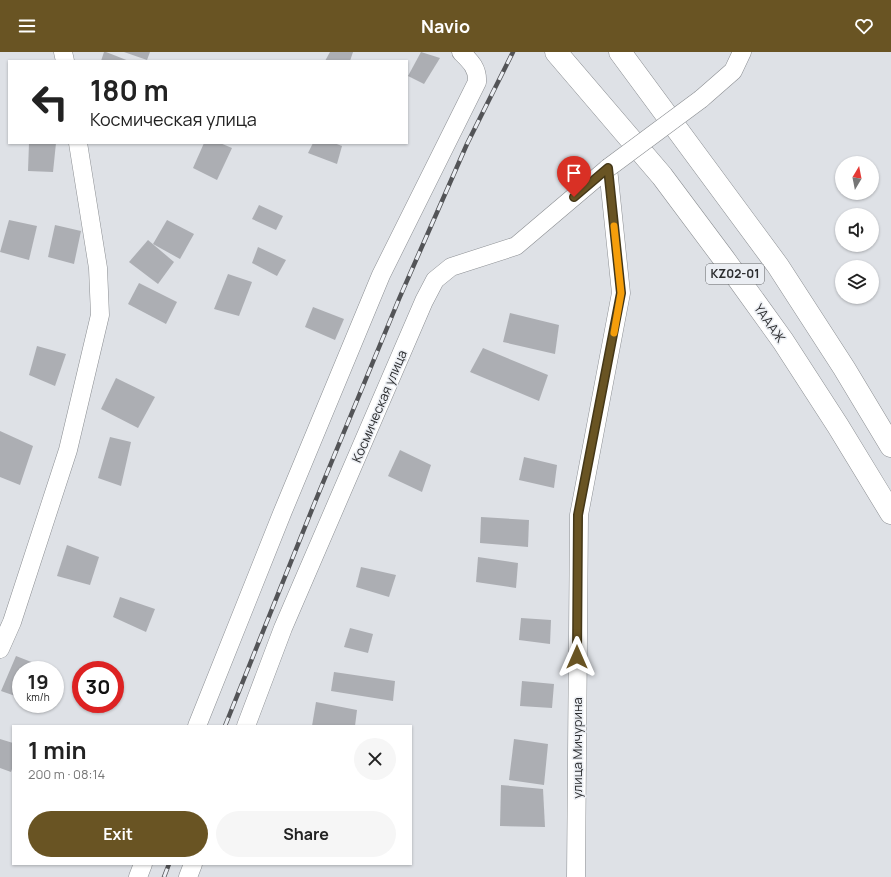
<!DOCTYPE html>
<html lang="en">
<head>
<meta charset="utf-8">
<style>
	body { margin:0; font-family:Manrope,sans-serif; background:#f6f6f6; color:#222; height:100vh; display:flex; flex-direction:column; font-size:15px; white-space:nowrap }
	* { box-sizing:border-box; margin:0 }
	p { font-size:13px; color:#767676 }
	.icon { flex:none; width:22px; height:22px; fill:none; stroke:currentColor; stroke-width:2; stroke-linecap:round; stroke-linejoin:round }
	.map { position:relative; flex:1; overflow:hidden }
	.details { position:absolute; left:12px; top:673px; width:400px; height:140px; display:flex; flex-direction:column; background:#fff; border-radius:0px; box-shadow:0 1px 3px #0004 }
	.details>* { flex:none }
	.hud { position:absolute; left:8px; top:8px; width:400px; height:84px; border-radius:0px; box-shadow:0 1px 3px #0004; background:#fff; color:#222; overflow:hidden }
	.needle { width:26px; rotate:10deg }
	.buttons { position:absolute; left:835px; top:104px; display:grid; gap:8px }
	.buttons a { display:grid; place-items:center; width:44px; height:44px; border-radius:50%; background:#fff; box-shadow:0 1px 3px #0004; font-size:20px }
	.speed { position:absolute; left:12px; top:609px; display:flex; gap:8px; font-size:20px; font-weight:700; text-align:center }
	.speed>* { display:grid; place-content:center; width:52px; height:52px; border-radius:50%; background:#fff; box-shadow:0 1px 3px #0004; line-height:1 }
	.speed small { font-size:10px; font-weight:400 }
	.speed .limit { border:6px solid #d22; background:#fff; color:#111 }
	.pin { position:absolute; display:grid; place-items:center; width:34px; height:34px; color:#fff; margin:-41px -17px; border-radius:50% 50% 50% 0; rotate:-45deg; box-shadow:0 0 4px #0007 }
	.pin .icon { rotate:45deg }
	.me { position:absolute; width:44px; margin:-22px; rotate:0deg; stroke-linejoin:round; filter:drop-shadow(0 0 3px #0008) }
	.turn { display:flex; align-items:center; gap:14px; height:84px; padding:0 16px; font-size:18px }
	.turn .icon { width:52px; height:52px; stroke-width:2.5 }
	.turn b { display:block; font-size:28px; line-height:34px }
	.round { display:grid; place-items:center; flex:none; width:42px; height:42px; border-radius:21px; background:#f6f6f6 }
	.summary { display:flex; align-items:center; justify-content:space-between; height:68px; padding:0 16px }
	h1 { font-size:24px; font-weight:700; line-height:30px }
	.cta { display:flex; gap:8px; margin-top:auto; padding:8px 16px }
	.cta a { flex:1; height:46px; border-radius:24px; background:#695423; color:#fff; font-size:16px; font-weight:700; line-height:46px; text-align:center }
	.cta a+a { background:#f6f6f6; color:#222 }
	header { display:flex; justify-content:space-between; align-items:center; height:52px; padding:0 16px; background:#695423; color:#fff; font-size:18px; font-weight:700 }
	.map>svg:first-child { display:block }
	.building { fill:#acaeb3 }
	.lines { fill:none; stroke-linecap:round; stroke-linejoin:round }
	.minor-casing { stroke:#8b8e92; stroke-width:19 }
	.highway-casing { stroke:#8b8e92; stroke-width:23 }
	.minor { stroke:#fff; stroke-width:18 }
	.highway { stroke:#fff; stroke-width:22 }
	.rail-casing { stroke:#535457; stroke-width:4.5 }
	.rail { stroke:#ebeef3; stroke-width:3; stroke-dasharray:9; stroke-linecap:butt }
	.minor-bridge-casing { stroke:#8b8e92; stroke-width:19; stroke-linecap:butt }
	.minor-bridge { stroke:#fff; stroke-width:18 }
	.route-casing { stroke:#443717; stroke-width:10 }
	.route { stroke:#695423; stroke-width:7 }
	.slow { stroke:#f59e0b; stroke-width:7 }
	.labels { text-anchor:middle; stroke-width:3; stroke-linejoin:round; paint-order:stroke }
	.shield { fill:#ebeef3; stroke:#656669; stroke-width:1 }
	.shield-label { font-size:12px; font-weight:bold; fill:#2b2c2e }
	.street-label { font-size:13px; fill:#2b2c2e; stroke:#ebeef3 }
</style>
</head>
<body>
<header><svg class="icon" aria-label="menu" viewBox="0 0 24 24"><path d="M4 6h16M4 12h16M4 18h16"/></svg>Navio<svg class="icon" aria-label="heart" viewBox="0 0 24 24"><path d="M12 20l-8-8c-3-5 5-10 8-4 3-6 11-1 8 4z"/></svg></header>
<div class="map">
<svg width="891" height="825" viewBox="0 0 891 825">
	<rect width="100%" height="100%" fill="#dee1e6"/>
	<g class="building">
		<path d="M104,0H106L129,9H101Z"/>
		<path d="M124,0H150L147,8Z"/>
		<path d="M330,0H353L350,9H325Z"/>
		<path d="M421,0L440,6L424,32L408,24Z"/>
		<path d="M29,91H56L53,120L28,119Z"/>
		<path d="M204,91H220L232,96L217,128L193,116Z"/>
		<path d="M313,91H334L342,94L337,112L308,101Z"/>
		<path d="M259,153L283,164L276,178L252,167Z"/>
		<path d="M9,168L37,174L29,208L0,200Z"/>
		<path d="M167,168L194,182L180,207L153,192Z"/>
		<path d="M55,173L81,179L74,212L48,205Z"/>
		<path d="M148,188L174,210L158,232L129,210Z"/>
		<path d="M258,195L286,208L277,224L252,211Z"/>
		<path d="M228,222L252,230L239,264L214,257Z"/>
		<path d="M139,231L177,250L166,272L128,252Z"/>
		<path d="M313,255L344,267L335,288L305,275Z"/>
		<path d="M510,261L559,273L555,302L503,290Z"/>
		<path d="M37,294L66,302L55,334L29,323Z"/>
		<path d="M483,296L548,323L539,349L470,320Z"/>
		<path d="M116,326L155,345L138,376L101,357Z"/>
		<path d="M0,379L33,394L20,433L0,425Z"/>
		<path d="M110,385L131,390L121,434L98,426Z"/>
		<path d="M400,398L431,413L422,440L388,424Z"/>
		<path d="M524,405L557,413L554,436L519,428Z"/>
		<path d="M481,465L529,468L528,495L480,491Z"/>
		<path d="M67,493L99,505L90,533L57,524Z"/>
		<path d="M478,505L518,511L516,536L476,530Z"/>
		<path d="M361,515L396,523L389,545L356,535Z"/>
		<path d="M120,545L155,557L146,580L113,565Z"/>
		<path d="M521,566L551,568L550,592L519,588Z"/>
		<path d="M350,576L373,582L368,601L344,595Z"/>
		<path d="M16,604L52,618H21V646L1,639Z"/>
		<path d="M334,620L395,629L393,649L331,639Z"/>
		<path d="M522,629L554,632L552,656L520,654Z"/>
		<path d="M316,650L357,658L355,674H312Z"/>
		<path d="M0,687L13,691V714L11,720L0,716Z"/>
		<path d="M514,687L548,692L544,733L509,728Z"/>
		<path d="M501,733L543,737L545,775L500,774Z"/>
	</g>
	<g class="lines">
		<defs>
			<g id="minor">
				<path d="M63,0L65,9"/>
				<path d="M701,47L733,19L742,0"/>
				<path d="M0,597L12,570L68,398L100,263L98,216L78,91"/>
				<path d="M197,674L283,459L381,223L477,30C478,16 470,9 461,0"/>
				<path d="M246,674L283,576L424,249L435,228L451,215L516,194L608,116"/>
				<path d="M138,825L143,812"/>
				<path d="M188,825L193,812"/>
				<path d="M576,825L579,463L621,241L608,116"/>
			</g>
			<g id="highway">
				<path d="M556,0L662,124L724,207L783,289L838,374L891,461"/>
				<path d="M620,0L778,214L844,316L891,394"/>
			</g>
		</defs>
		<use href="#minor" class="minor-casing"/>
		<use href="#highway" class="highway-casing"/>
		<use href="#minor" class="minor"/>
		<use href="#highway" class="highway"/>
		<defs>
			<g id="rail">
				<path d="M225,674L315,450L399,247L467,92L513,0"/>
				<path d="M164,825L169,812"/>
			</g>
		</defs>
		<use href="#rail" class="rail-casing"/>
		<use href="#rail" class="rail"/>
		<defs>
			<path id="minor-bridge" d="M608,116L701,47"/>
		</defs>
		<use href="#minor-bridge" class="minor-bridge-casing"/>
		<use href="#minor-bridge" class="minor-bridge"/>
	</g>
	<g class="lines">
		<defs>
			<path id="route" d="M574,145L608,116L621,241L578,463L577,605"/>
		</defs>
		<use href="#route" class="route-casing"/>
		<use href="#route" class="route"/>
		<path class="slow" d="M614,281L621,241L614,174"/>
	</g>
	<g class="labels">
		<rect class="shield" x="706" y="212" width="58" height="20" rx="3"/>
		<g class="shield-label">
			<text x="735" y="226">KZ02-01</text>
		</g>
		<g class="street-label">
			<text transform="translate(770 271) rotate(55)" y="5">ҮАААЖ</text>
			<text transform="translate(379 354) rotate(-67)" y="5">Космическая улица</text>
			<text transform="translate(577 696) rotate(-90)" y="5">улица Мичурина</text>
		</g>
	</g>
</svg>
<div class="buttons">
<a><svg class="needle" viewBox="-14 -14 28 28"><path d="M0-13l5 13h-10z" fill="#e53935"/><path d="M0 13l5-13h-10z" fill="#767676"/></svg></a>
<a><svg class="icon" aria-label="sound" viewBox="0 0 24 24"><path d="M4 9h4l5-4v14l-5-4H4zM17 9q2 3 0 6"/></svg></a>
<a><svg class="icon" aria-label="layers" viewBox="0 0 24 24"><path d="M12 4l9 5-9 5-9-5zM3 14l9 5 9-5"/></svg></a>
</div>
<div class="speed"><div>19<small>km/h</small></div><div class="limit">30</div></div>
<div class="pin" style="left:574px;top:145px;background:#d93025"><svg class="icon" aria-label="arrive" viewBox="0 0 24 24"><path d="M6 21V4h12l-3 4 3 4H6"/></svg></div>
<svg class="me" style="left:577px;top:605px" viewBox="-20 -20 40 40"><path d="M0-17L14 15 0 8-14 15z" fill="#695423" stroke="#fff" stroke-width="4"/></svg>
<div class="hud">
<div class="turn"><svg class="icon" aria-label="left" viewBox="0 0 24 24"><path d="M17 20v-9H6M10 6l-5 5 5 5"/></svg><div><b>180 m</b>Космическая улица</div></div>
</div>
<section class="details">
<div class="summary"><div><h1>1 min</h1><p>200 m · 08:14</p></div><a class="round"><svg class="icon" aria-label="close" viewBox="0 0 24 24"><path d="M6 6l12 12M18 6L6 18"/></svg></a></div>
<div class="cta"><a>Exit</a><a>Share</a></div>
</section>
</div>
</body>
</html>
